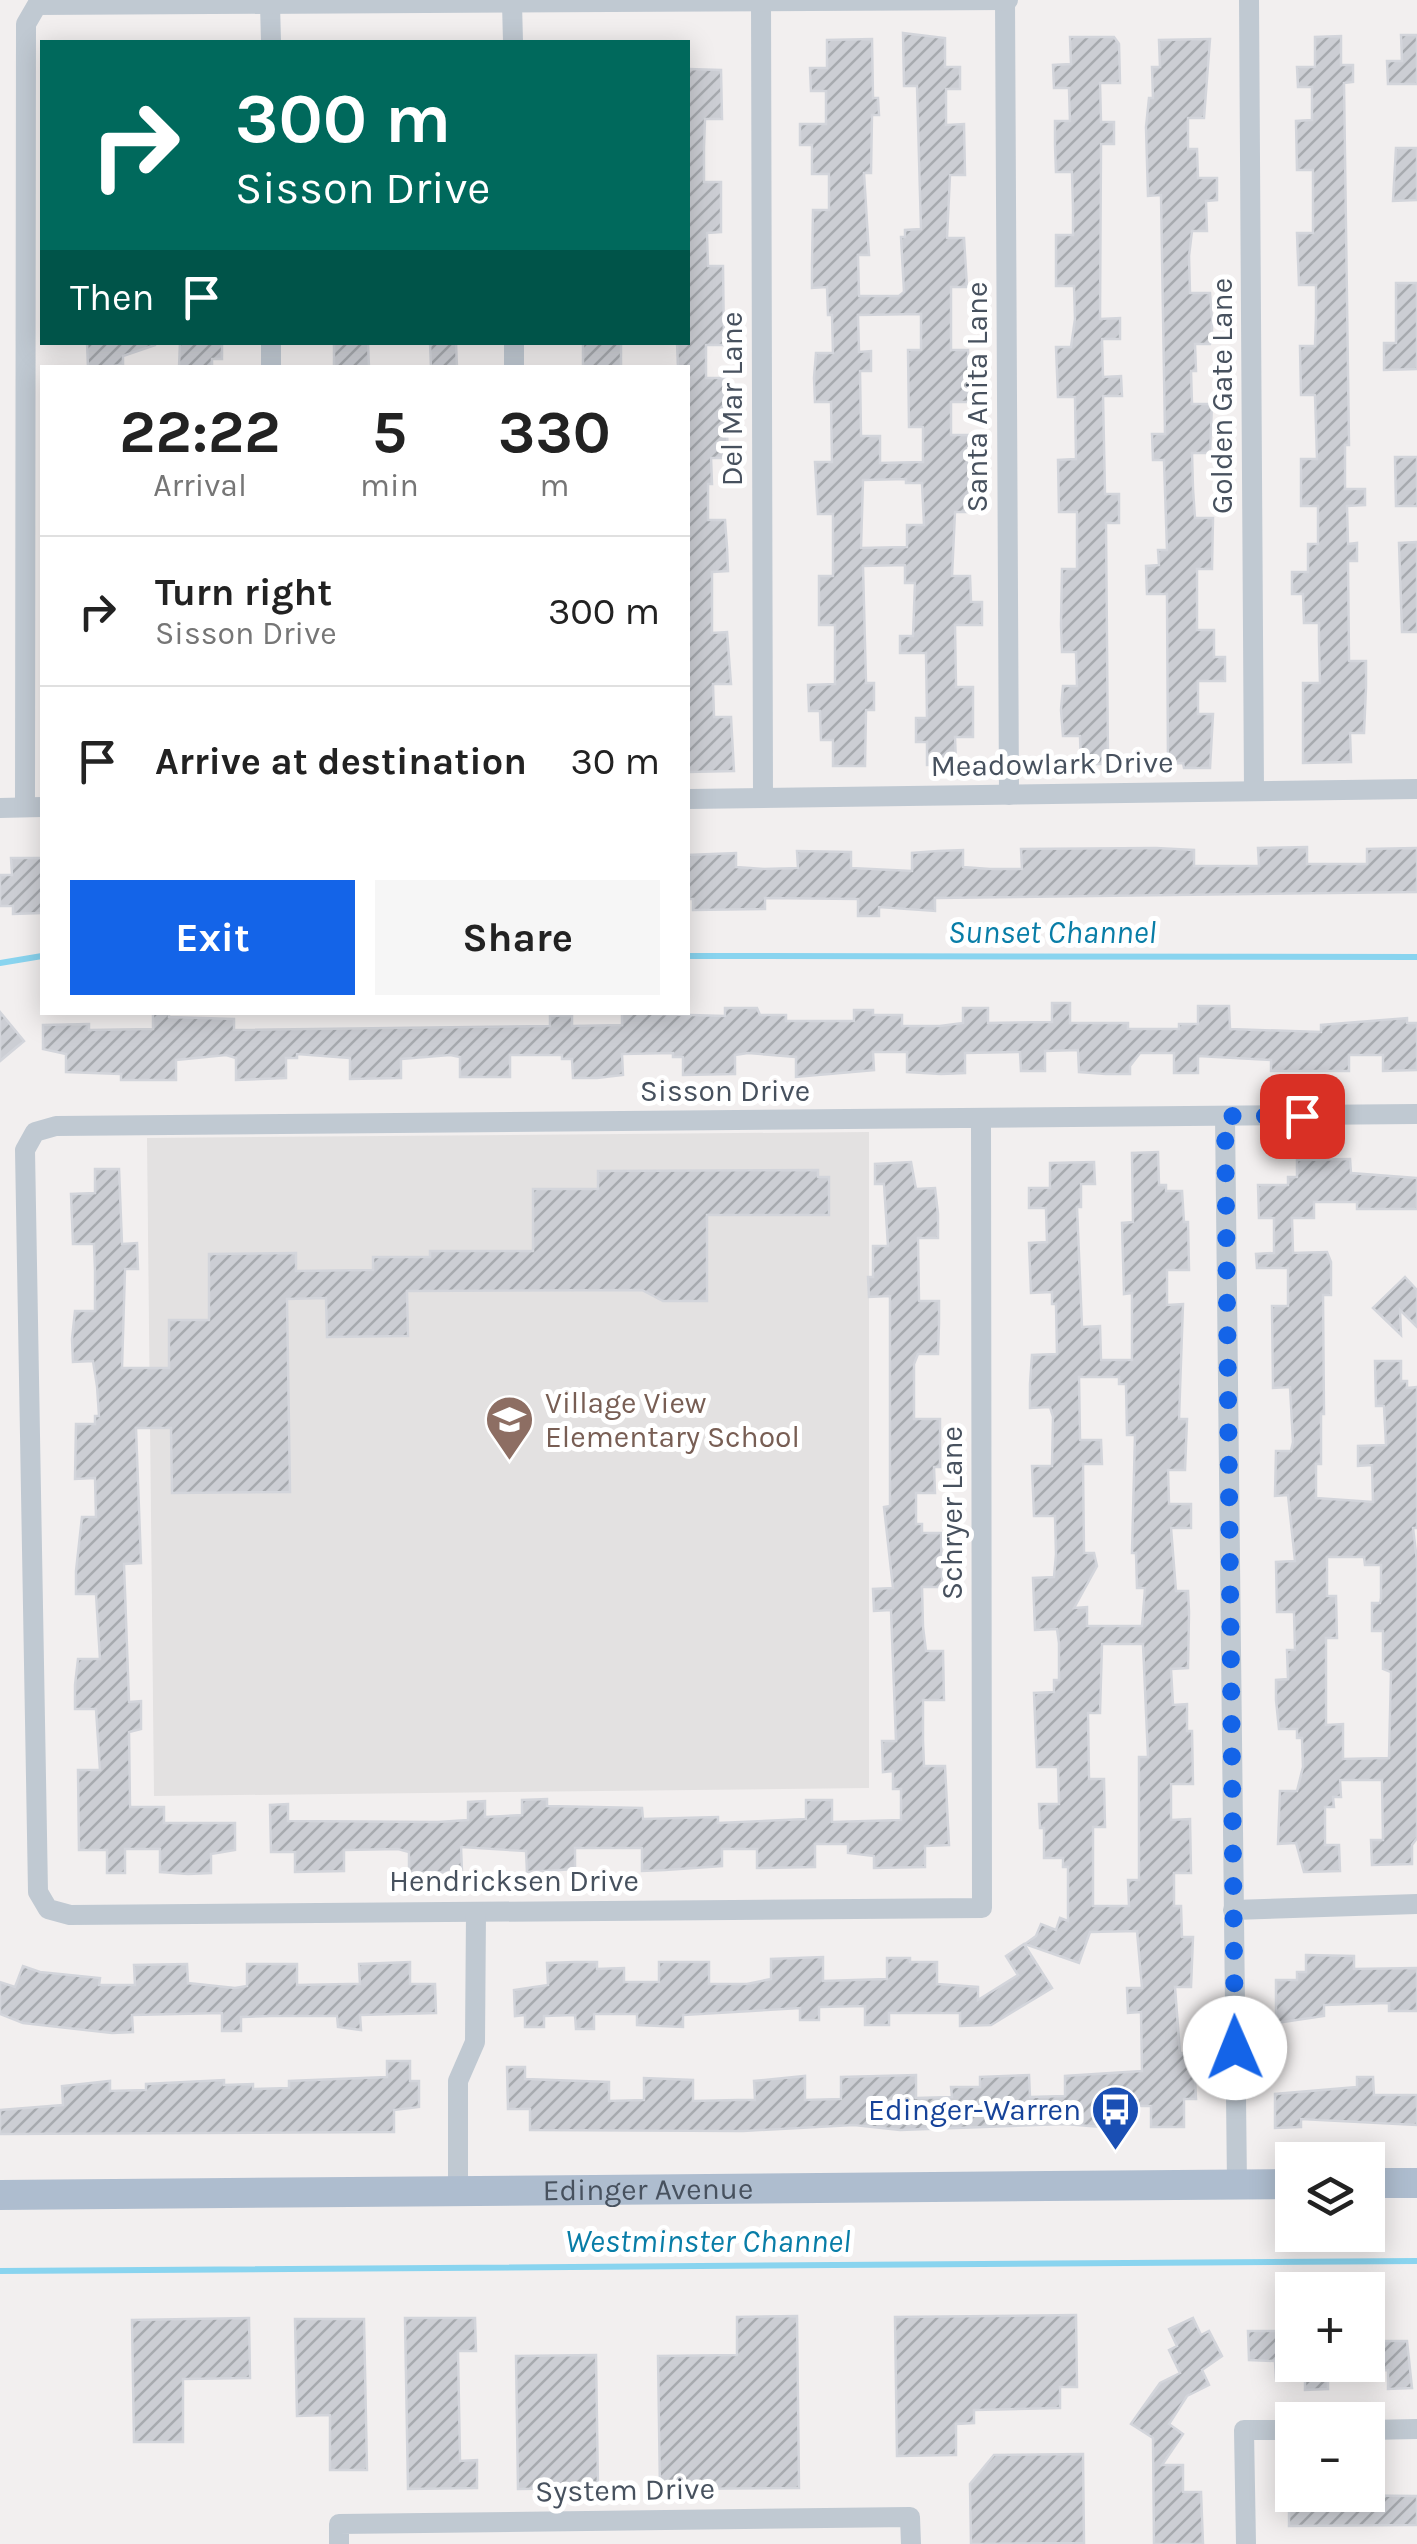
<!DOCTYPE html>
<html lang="en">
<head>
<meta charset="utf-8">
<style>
	body { margin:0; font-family:Karla,sans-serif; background:#f6f6f6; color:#222; height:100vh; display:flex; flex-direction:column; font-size:38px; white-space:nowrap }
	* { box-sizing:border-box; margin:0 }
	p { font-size:32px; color:#767676 }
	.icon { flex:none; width:55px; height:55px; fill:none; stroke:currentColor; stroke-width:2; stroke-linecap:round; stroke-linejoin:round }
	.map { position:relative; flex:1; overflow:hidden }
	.side { position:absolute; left:40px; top:365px; width:650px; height:650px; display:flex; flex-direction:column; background:#fff; border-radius:0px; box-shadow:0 5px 25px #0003 }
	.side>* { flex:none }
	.hud { position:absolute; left:40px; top:40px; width:650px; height:305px; border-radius:0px; box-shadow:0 5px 25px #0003; background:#00695c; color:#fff; overflow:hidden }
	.controls { position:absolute; left:1275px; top:2142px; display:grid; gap:20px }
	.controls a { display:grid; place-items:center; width:110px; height:110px; border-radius:0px; background:#fff; box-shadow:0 5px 25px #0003; font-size:50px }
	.pin { position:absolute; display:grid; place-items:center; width:85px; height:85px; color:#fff; margin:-42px; border-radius:20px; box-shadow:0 5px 15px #0006 }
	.me { position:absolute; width:110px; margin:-55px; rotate:359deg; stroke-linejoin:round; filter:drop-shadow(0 0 8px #0008) }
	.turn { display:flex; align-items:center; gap:35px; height:210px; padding:0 30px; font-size:45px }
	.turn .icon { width:130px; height:130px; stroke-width:2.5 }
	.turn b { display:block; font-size:70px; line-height:85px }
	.then { display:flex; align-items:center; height:95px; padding:0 30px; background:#0003; gap:20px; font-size:38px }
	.eta { display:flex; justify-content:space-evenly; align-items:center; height:170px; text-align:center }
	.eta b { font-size:60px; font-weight:700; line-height:70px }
	.primary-button { display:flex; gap:20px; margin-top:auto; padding:20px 30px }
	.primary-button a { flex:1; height:115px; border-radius:0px; background:#1464e8; color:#fff; font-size:40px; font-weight:700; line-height:115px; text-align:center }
	.primary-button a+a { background:#f6f6f6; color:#222 }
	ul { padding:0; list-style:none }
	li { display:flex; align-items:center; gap:30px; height:150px; padding:0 30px; border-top:2px solid #e0e0e0 }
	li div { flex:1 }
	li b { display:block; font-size:38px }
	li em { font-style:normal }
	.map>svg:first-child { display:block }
	.education { fill:#e3e1e1 }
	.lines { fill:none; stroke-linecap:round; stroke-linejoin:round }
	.stream { stroke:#89d4ef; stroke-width:6 }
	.building { fill:url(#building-hatch); stroke:#d3d5db; stroke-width:2.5; fill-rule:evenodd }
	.street { stroke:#c0c9d2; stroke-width:20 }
	.primary { stroke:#aebdcf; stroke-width:30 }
	.route { stroke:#1464e8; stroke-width:18; stroke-dasharray:0 32.4 }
	.labels { text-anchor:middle; stroke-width:10; stroke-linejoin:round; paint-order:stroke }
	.street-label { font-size:30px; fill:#47515e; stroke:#fff }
	.education-label { font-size:30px; fill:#785e54; stroke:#fff; text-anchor:start }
	.transit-label { font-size:30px; fill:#164399; stroke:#fff; text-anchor:end }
	.water-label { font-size:32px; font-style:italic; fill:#087da7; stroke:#fff }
</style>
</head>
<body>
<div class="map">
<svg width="1417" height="2544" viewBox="0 0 1417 2544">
	<defs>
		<pattern id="building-hatch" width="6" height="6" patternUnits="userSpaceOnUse" patternTransform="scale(2.5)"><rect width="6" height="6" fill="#ccced4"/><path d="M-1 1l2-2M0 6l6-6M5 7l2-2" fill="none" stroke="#a7aaaf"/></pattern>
	</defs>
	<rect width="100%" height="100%" fill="#f2efef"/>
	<path class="education" d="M869,1132V1788L154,1796L147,1138Z"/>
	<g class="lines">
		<g class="stream">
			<path d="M688,956L1417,957"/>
			<path d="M0,963L42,956"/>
			<path d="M0,2271L1417,2261"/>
		</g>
	</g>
	<g class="building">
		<path d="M903,33L945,38V67H960V89H946V125L964,124L965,175H950L947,238H964L967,287H951V350H968L969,402H951V435H974L975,453H970V512H955L952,576H970L971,602H982V625H955L956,687H973V737H955L956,764L927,765V742H916V718H927L926,653H900V636H913L915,583H905V565L863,566L866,683H874V710H866L865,766H833V740H821L820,711H809L808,685L835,684V625H819V576H833V514H818L815,462H832L831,402H815L814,378L816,353H833L832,315H828L827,287L812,288V265L813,210H829V174H812V145H800V124H826V91H811L810,68H827V40L872,39L873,98H878L879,115H872L871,173H864L869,255H858L859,296H899L904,292L901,237H905V230L921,229L917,86H904ZM921,314V350H908L909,427H923V462L880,463V436H861L860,371H871V351L859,352L858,315ZM906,479V483H922L924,525H907V547L861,548L863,480Z"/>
		<path d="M1401,35H1417V84H1388L1387,61H1402Z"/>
		<path d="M1341,36V65H1353V82L1344,83L1349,445H1345V489H1365V505L1347,506L1348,544L1357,543V561H1348L1349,661H1366V687L1364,733H1350L1351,762L1303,763V683H1320L1319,641V623H1304L1303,594H1292V572H1308V544H1318V506H1301V459H1317L1315,395H1301L1300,346H1315L1316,317V285H1299L1297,233H1313V170H1297L1296,121L1312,120V87H1298L1297,67H1315V37Z"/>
		<path d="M1070,37H1114L1119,44L1120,83H1100L1101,122H1114V144H1101L1100,319L1120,318V339H1102L1103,377L1121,376L1122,396H1103L1105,494H1119V523H1106L1108,764H1081L1080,736H1063L1061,710L1063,686H1077L1076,652H1062L1061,625L1062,569H1077V512H1059L1058,460L1076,459L1075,397H1058L1056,347H1071L1075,319L1074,286H1056V235H1073V208L1072,172H1056L1055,145V121H1070L1069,88H1054L1053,65L1071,64Z"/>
		<path d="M1210,39L1204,118H1188V149H1197L1198,178H1217V200L1206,201L1207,231H1192L1189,256L1190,293H1210L1212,320V339L1210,344H1195L1196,371H1191L1192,404H1212L1210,453H1192L1193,489L1195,518H1213L1212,569H1197V630H1214V657H1225V681H1198V714H1213L1210,768H1184L1183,763L1168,764L1167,594H1147L1146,566L1159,565L1158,550H1167L1164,460H1153L1152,434H1165L1161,195L1148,196L1146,127L1149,98H1153L1152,67H1160L1159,40Z"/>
		<path d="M688,69L721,70L722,119H705L704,147V182H721V232L707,233L708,266H723L724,345H706V378H725L728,458H711L712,484H708V520H725L727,547L728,571L712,572V633L727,632L731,684H713L714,717H731L734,771L688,772V368H678L677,342H688Z"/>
		<path d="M1396,148H1417V200L1393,201Z"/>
		<path d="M1396,283H1417V369L1384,370V343H1396Z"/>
		<path d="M87,342H155V345L123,356V365L88,368Z"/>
		<path d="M180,342H222V359H212V368H179Z"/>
		<path d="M334,342H368L369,368H334Z"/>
		<path d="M430,342H456L457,368H431Z"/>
		<rect x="583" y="342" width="38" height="26"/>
		<path d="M1395,457H1417V506H1396Z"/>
		<path d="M1417,542V632H1402L1399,543Z"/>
		<path d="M1307,847V864H1367V849L1417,848V892L935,898V911L879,907V916H858V899L765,898V909L693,910V899H688V855L736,853V867L764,869L798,868L797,851L851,852V868L912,871V853L938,851L963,850V867L990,869H1022L1021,849L1156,848L1194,850V866H1259L1258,848Z"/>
		<path d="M11,858H42V913L13,914V906H0V875H12Z"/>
		<path d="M1052,1003H1070V1023H1128V1029H1179V1024H1198V1006H1229L1230,1029L1321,1032V1025L1407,1018V1023H1417V1070L1383,1071V1055H1349V1071H1271V1060L1198,1056V1073H1174V1053H1140L1130,1066V1074H1106L1079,1072L1078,1050L1045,1051V1071H1021L1020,1052L965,1053V1073L941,1074L907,1072V1052H873L874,1070L796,1077V1057L748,1053L735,1055V1074L683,1075V1057H673V1053L622,1054L623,1075L597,1078H573L572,1059H562V1055H510V1077H460V1057L450,1055L401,1059V1078L350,1079V1058L297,1054V1058H286V1078L236,1080V1058L226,1055L176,1060V1080H121V1074L66,1072V1054L43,1049V1025L89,1024V1030L153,1029V1012H169V1017L234,1019V1030L550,1026V1016L572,1015V1026L622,1025V1013L725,1016V1008H757L760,1015H786V1021H854V1010H873V1015H902V1026H940L963,1023V1008H988V1023L1052,1022Z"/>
		<path d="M0,1012L24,1041L0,1061Z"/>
		<path d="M1158,1152L1159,1185H1166V1191H1182L1184,1222H1188L1189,1270H1167V1305L1183,1304L1179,1419H1187L1185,1470H1168L1169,1504H1191V1528H1171L1176,1591H1188L1189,1612L1188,1668L1171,1669L1173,1705L1187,1704V1731H1192L1193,1784H1171V1820L1190,1819L1191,1873H1174V1906H1181L1182,1937H1193L1191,1987H1175L1180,2053H1193L1195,2078L1196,2099H1184V2127H1151V2106H1116L1113,2128L1065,2124L900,2130L854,2125L743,2131L530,2130V2109H508L507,2067H525V2079L609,2082V2101L644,2100V2078L693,2080V2101L738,2100H755L754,2081L805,2076V2100L841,2099V2077L916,2075V2098L952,2097L951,2087H980V2077L1029,2075L1030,2097L1065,2096V2076L1142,2071L1141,2012L1128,2013L1127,1988H1142L1137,1931L1090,1932L1079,1963L1025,1944L1036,1936L1041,1924L1056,1930L1060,1918L1068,1921V1867H1063V1858H1044V1828H1040L1039,1804H1059L1058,1767H1037L1034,1693L1054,1692V1680H1059V1643L1057,1629L1035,1630L1033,1578L1054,1577L1056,1554L1055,1516H1034L1032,1466H1052L1053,1417L1050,1407L1030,1408V1384L1032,1355L1057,1354L1056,1304H1052V1292L1031,1293L1029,1243L1047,1242L1046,1208H1029V1188H1050V1163L1094,1162L1095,1184H1081V1207H1077L1082,1327L1100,1326L1101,1360H1132V1293L1124,1294L1122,1223L1133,1222L1132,1153ZM1079,1377H1119V1384H1126L1127,1435H1135L1132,1553H1136L1137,1588H1145L1142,1626H1087V1607L1074,1608L1097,1566L1094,1553H1084L1083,1464H1102L1101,1440H1080ZM1102,1644H1143L1148,1757H1139V1880H1128L1129,1906H1093V1827H1105L1104,1779H1089L1088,1713H1100Z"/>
		<path d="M1350,1159L1351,1173L1417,1178V1209H1357V1202H1314V1218H1292L1293,1253L1327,1252L1331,1262V1295H1323L1324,1414H1321V1464H1316V1498L1373,1502L1372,1465L1358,1466V1446L1386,1445L1384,1406H1376L1375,1361H1401V1381H1407V1388L1417,1387V1528H1413L1417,1561V1838L1412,1845V1864L1372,1865L1371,1840H1383L1382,1780H1340L1341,1797H1333L1334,1807H1325V1845H1339L1340,1871L1304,1872L1296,1843L1278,1844L1280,1791H1297L1303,1767L1302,1738H1297V1729H1279L1276,1700V1680L1288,1679L1287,1650H1295L1294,1612H1277L1276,1562L1295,1561L1288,1495L1275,1496L1276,1451H1291L1293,1442L1290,1387L1273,1388L1272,1306H1288V1268H1257L1256,1254L1274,1253V1218H1259L1258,1185H1288V1177H1297V1160ZM1327,1557H1364L1365,1565H1381V1598L1380,1603H1372V1631H1383V1669L1391,1672L1389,1758L1343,1759V1724L1326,1725V1638H1337L1336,1596H1327Z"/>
		<path d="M911,1162L916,1189L935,1188L938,1214V1238H918L919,1301H939V1323L938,1354H918L914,1364V1419H940V1467H934L935,1493H916V1524H922V1533H941L942,1587H922L923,1627L926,1651H943L944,1700H923V1740L924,1766H945L949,1845L925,1846V1867L874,1868V1856L848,1853V1844H815V1867L757,1868V1849H722V1866L665,1870L642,1871V1848H575V1869L527,1872L526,1851L461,1847L462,1872L409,1873V1852L398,1849L344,1850V1871L295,1872V1852H271L270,1805L288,1804V1821L438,1822L468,1820V1802L485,1801V1817L522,1815V1800L547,1799V1806L642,1808L643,1819L718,1817V1823L806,1819V1800H832V1822L901,1820V1789H893V1771L883,1772L882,1741H896L891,1610L874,1611L873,1589L893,1588L884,1507L890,1506V1296L869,1297L868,1277H873V1246H888L884,1184H875V1164Z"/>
		<path d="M95,1169H119L122,1244L137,1243L138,1269H125L122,1368H169V1320H209V1254L296,1253V1271L373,1270V1257H430V1251H533V1189H598V1171L818,1170V1177H829V1215H707V1301H663L642,1290L407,1291L408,1336L327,1337L326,1298L287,1299L290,1492L172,1493L171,1428H136L141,1563L124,1564L129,1702L141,1701V1729L129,1732L130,1807H164V1823H235V1850L211,1854V1873L188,1874L160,1872V1849H125V1873H107V1850H79L78,1770H100L96,1709H75V1685L78,1659H100L96,1594H76V1571L82,1517H96L95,1478L75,1479L76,1424H95V1416H99L97,1386L93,1361L73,1362L72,1339L75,1311H95V1270L94,1244H73L71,1194L95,1193Z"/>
		<path d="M1405,1277L1417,1290V1327L1400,1310L1401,1335L1373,1308Z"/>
		<path d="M1024,1944L1052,1988L991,2025L960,2026V2013H889V2025H865V2006L819,2007V2020H800V2008L683,2015V2027L637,2025V2014H594V2029H576L575,2015L544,2016V2027H525V2015L515,2016L514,1990L548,1985L547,1963L575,1962H597V1969L624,1968V1982H659V1962H709V1984H747L771,1979V1959L823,1957V1981L887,1979V1958H910V1962H937V1984L978,1987V2000L1018,1975L1006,1956Z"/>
		<path d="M1306,1955L1354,1956V1969L1417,1968V2011H1389V2003L1324,2005V2016L1276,2023V1980H1297V1972H1306Z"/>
		<path d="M410,1962V1984H435L436,2013L360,2015L361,2030L338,2027L337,2016H271L241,2017V2031H222V2013L132,2015L133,2032L112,2033L23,2023L0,2014V1982L15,1987L23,1966L40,1972L100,1978L99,1985H135L134,1965L187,1964L188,1983L235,1988L247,1986V1964H297V1985L349,1984H360L359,1964Z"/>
		<path d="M387,2061H410V2081H419V2107L394,2110V2132L0,2134V2110L63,2105L62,2086L110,2081V2091L146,2090V2084L224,2080V2085L253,2084V2089L289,2088V2081L387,2077Z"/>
		<path d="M1357,2077H1373L1374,2095H1417V2125L1301,2119V2127L1275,2128V2094L1357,2087Z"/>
		<path d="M1076,2315L1077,2387H1060V2408L974,2410V2423L956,2424V2455L897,2456L895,2317Z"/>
		<path d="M797,2316L799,2488L660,2489L658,2356L737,2355V2317Z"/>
		<path d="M249,2318L250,2378L183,2379V2442H134L132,2320Z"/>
		<path d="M405,2318H475L476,2351H458L460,2461L477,2460V2488L408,2489Z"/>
		<path d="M1193,2318L1201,2335L1209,2331L1222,2356L1202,2370L1209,2385L1187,2396L1169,2424L1183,2434L1162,2465H1183V2492H1201L1203,2544H1154L1153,2438L1131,2424L1160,2383L1180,2373L1169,2350L1177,2346L1169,2329Z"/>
		<path d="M295,2319H364L367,2470H330V2415L297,2416Z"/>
		<path d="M1248,2331H1292V2379H1276L1275,2361L1249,2360Z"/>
		<path d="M1368,2341H1407L1412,2388L1388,2389V2370L1368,2371Z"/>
		<path d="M596,2355L598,2488L518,2489L516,2356Z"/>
		<path d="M1305,2365H1328V2389L1305,2390Z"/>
		<path d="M1083,2454L1084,2543L971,2544L970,2484L994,2455Z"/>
		<path d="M1315,2495L1417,2496V2525L1289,2526V2498Z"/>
	</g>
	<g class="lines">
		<g class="street">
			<path d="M761,0L763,798"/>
			<path d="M1005,0L1009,795"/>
			<path d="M1249,0L1254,791"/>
			<path d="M512,3L513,42"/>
			<path d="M270,4L271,42"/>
			<path d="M271,342V368"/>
			<path d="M514,342V368"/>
			<path d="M688,799L1417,789"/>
			<path d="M25,807L26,24L37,5L1008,0"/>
			<path d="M0,808L42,807"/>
			<path d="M1225,1116L1237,2185"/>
			<path d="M981,1119L982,1908L70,1915L48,1909L38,1892L25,1150L35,1132L56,1126L1417,1114"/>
			<path d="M1233,1910L1417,1904"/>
			<path d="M458,2191V2081L475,2042L476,1912"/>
			<path d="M1368,2430L1417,2429"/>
			<path d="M339,2544V2524L910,2517L911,2544"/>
			<path d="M1246,2544L1244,2430H1292"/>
		</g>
		<g class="primary">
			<path d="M1368,2183H1417"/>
			<path id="s1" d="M0,2195L1292,2184"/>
		</g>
	</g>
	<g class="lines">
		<path class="route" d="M1235,2048L1225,1116H1302"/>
	</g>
	<defs>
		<symbol id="school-pin" viewBox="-11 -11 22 30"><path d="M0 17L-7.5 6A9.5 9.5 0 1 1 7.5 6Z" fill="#8d6e63" stroke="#fff"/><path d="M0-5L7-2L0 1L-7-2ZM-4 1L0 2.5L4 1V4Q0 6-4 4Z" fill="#fff"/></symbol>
		<symbol id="bus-pin" viewBox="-11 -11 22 30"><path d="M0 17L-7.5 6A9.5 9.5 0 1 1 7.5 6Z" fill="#1a4fb4" stroke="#fff"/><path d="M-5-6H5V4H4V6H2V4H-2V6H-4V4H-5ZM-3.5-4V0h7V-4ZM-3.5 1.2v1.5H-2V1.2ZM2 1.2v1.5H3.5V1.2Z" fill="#fff"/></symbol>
	</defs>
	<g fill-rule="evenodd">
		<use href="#school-pin" x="482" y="1392" width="55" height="75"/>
		<use href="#bus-pin" x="1088" y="2082" width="55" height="75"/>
	</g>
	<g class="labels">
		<g class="street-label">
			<text transform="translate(1222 396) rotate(-90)" y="10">Golden Gate Lane</text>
			<text transform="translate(977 397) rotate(-90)" y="10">Santa Anita Lane</text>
			<text transform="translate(732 399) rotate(-90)" y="10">Del Mar Lane</text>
			<text transform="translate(1052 764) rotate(-1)" y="10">Meadowlark Drive</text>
			<text x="725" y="1101">Sisson Drive</text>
			<text transform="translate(952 1513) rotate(-90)" y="10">Schryer Lane</text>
			<text x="514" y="1891">Hendricksen Drive</text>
			<text dy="10" stroke="none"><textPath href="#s1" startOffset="648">Edinger Avenue</textPath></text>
			<text transform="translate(625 2490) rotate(-1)" y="10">System Drive</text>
		</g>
		<g class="education-label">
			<text x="545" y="1413">Village View<tspan x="545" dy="34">Elementary School</tspan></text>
		</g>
		<g class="transit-label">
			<text x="1081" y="2120">Edinger-Warren</text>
		</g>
		<g class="water-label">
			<text x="1052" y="943">Sunset Channel</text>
			<text x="708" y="2252">Westminster Channel</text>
		</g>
	</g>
</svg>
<div class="controls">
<a><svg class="icon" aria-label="layers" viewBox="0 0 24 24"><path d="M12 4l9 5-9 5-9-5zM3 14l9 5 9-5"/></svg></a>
<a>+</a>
<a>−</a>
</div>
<div class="pin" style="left:1302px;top:1116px;background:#d93025"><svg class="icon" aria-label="arrive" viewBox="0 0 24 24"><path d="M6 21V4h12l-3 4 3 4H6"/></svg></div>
<svg class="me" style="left:1235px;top:2048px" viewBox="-20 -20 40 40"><circle r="19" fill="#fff"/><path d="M0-13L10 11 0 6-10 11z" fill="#1464e8"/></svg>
<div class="hud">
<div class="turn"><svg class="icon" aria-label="right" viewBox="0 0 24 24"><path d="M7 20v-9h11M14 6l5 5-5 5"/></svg><div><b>300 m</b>Sisson Drive</div></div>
<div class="then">Then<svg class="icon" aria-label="arrive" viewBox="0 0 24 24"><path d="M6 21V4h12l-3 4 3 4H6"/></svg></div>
</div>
<section class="side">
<div class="eta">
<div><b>22:22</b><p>Arrival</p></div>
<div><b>5</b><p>min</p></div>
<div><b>330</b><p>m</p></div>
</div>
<ul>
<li><svg class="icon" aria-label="right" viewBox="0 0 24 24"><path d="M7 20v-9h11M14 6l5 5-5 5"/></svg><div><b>Turn right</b><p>Sisson Drive</p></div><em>300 m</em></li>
<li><svg class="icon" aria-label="arrive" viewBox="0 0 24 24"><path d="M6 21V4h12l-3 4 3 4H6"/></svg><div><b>Arrive at destination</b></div><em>30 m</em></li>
</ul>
<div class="primary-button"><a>Exit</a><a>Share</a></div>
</section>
</div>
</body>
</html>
